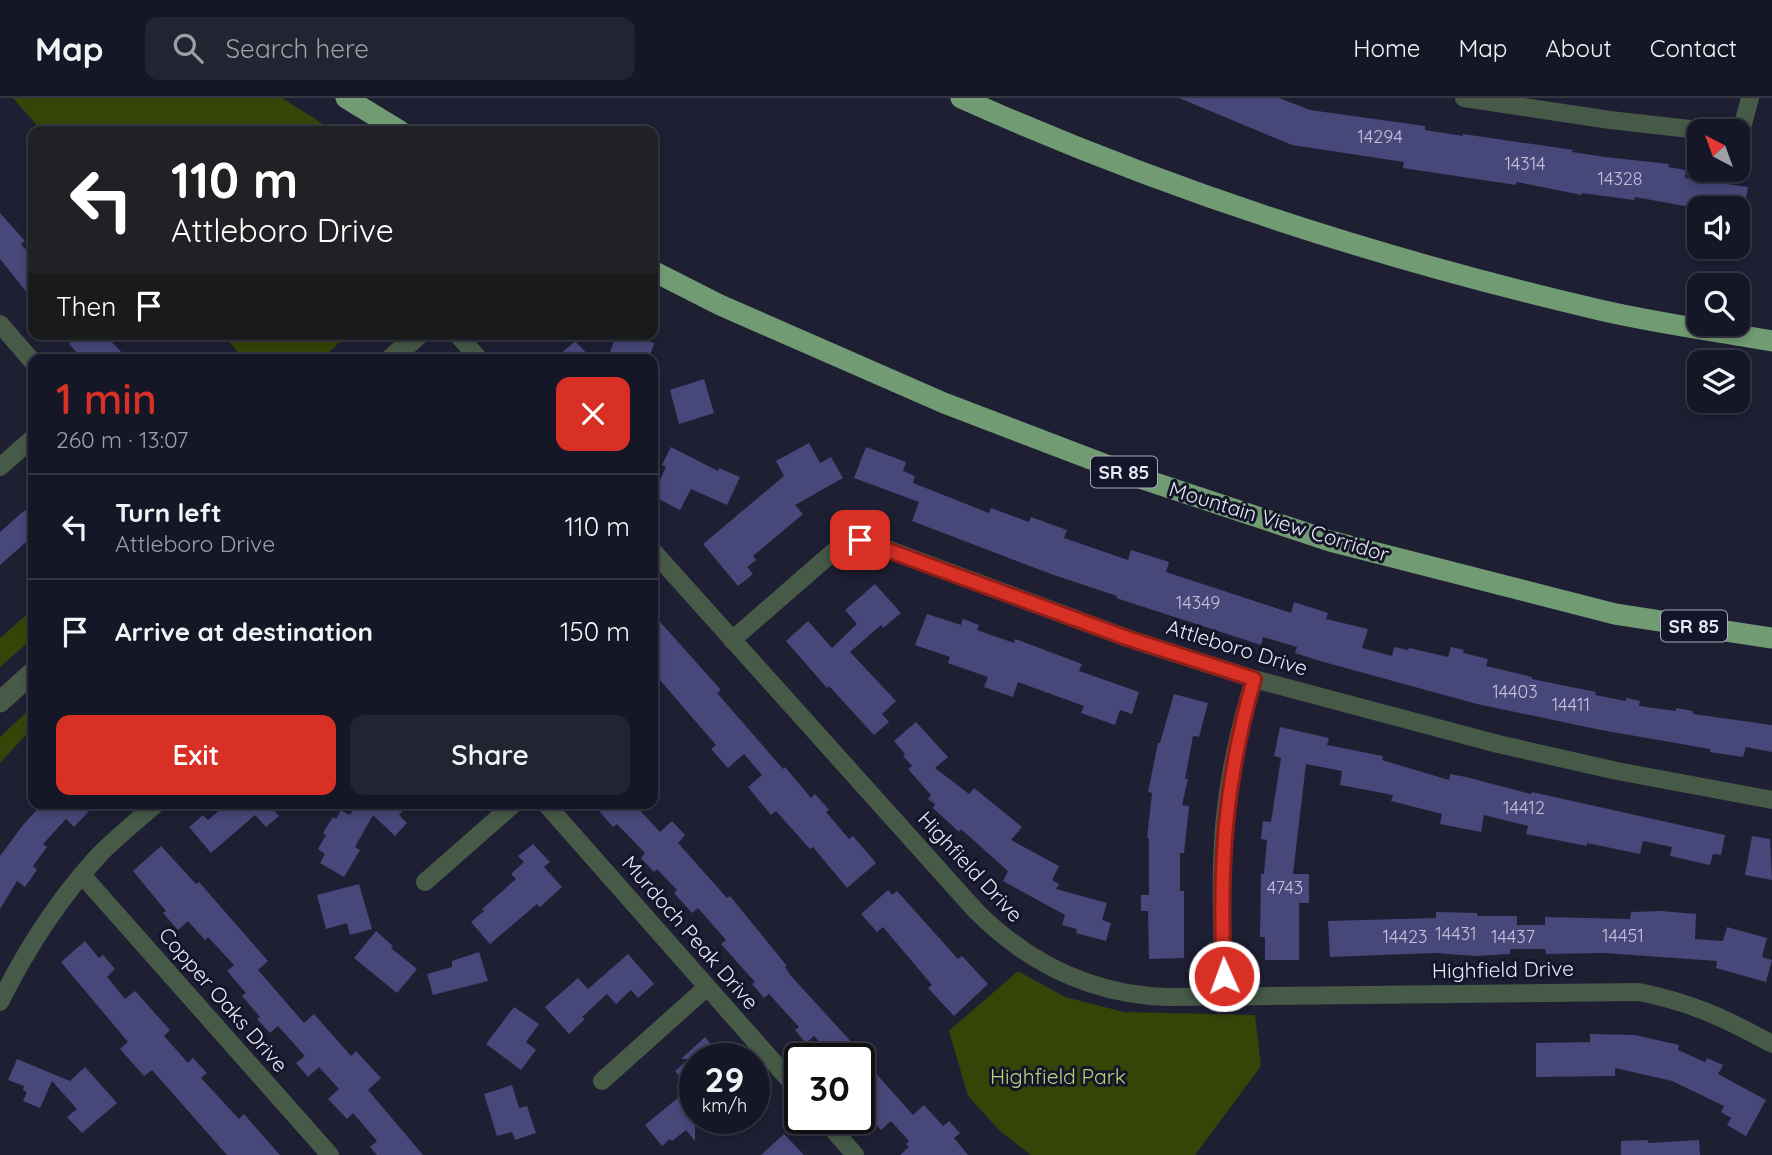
<!DOCTYPE html>
<html lang="en">
<head>
<meta charset="utf-8">
<style>
	body { margin:0; font-family:Quicksand,sans-serif; background:#232432; color:#f1f3f6; height:100vh; display:flex; flex-direction:column; font-size:26px; white-space:nowrap }
	* { box-sizing:border-box; margin:0 }
	p { font-size:23px; color:#9e9fa7 }
	.icon { flex:none; width:38px; height:38px; fill:none; stroke:currentColor; stroke-width:2; stroke-linecap:round; stroke-linejoin:round }
	.map { position:relative; flex:1; overflow:hidden }
	.side { position:absolute; left:28px; top:256px; width:630px; height:455px; display:flex; flex-direction:column; background:#161726; border-radius:14px; box-shadow:0 4px 10px #0003,0 0 0 2px #353643 }
	.side>* { flex:none }
	.banner { position:absolute; left:28px; top:28px; width:630px; height:214px; border-radius:14px; box-shadow:0 4px 10px #0003,0 0 0 2px #353643; background:#202124; color:#fff; overflow:hidden }
	.needle { width:46px; rotate:319deg }
	.fabs { position:absolute; left:1687px; top:21px; display:grid; gap:14px }
	.fabs a { display:grid; place-items:center; width:63px; height:63px; border-radius:14px; background:#161726; box-shadow:0 4px 10px #0003,0 0 0 2px #353643; font-size:35px }
	.speed { position:absolute; left:679px; top:945px; display:flex; gap:14px; font-size:35px; font-weight:700; text-align:center }
	.speed>* { display:grid; place-content:center; width:91px; height:91px; border-radius:50%; background:#161726; box-shadow:0 4px 10px #0003,0 0 0 2px #353643; line-height:1 }
	.speed small { font-size:18px; font-weight:400 }
	.speed .limit { border:4px solid #111; border-radius:10px; background:#fff; color:#111 }
	.pin { position:absolute; display:grid; place-items:center; width:60px; height:60px; color:#fff; margin:-30px; border-radius:14px; box-shadow:0 4px 10px #0006 }
	.me { position:absolute; width:77px; margin:-38px; rotate:358deg; stroke-linejoin:round; filter:drop-shadow(0 0 5px #0008) }
	.turn { display:flex; align-items:center; gap:24px; height:147px; padding:0 28px; font-size:32px }
	.turn .icon { width:91px; height:91px; stroke-width:2.5 }
	.turn b { display:block; font-size:49px; line-height:60px }
	.then { display:flex; align-items:center; height:66px; padding:0 28px; background:#0003; gap:14px; font-size:26px }
	.round { display:grid; place-items:center; flex:none; width:74px; height:74px; border-radius:14px; background:#232432 }
	.headline { display:flex; align-items:center; justify-content:space-between; height:119px; padding:0 28px }
	h1 { font-size:42px; font-weight:600; line-height:52px; color:#d93025 }
	.cta { display:flex; gap:14px; margin-top:auto; padding:14px 28px }
	.cta a { flex:1; height:80px; border-radius:14px; background:#d93025; color:#fff; font-size:28px; font-weight:600; line-height:80px; text-align:center }
	.cta a+a { background:#232432; color:#f1f3f6 }
	ul { padding:0; list-style:none }
	li { display:flex; align-items:center; gap:21px; height:105px; padding:0 28px; border-top:2px solid #353643 }
	li div { flex:1 }
	li b { display:block; font-size:26px }
	li em { font-style:normal }
	header { display:flex; align-items:center; gap:42px; box-sizing:border-box; height:98px; padding:0 35px; background:#161726; border-bottom:2px solid #353643 }
	header strong { font-size:33px }
	nav { display:flex; gap:38px; margin-inline-start:auto; font-size:24px }
	.search { width:490px; height:63px; background:#232432; display:flex; align-items:center; gap:18px; box-sizing:border-box; padding:0 24px; border-radius:14px; color:#9e9fa7; font-size:26px }
	.map>svg:first-child { display:block }
	.green { fill:#374408 }
	.building { fill:#47477a }
	.lines { fill:none; stroke-linecap:round; stroke-linejoin:round }
	.minor { stroke:#475947; stroke-width:18 }
	.tertiary { stroke:#475947; stroke-width:21 }
	.trunk { stroke:#719c73; stroke-width:21 }
	.route-casing { stroke:#8d1f18; stroke-width:18 }
	.route { stroke:#d93025; stroke-width:12 }
	.labels { text-anchor:middle; stroke-width:6; stroke-linejoin:round; paint-order:stroke }
	.number-label { font-size:18px; fill:#bfc0d7 }
	.shield { fill:#151529; stroke:#a8a9b8; stroke-width:2 }
	.shield-label { font-size:19px; font-weight:bold; fill:#e7e8f6 }
	.street-label { font-size:21px; fill:#e7e8f6; stroke:#151529 }
	.park-label { font-size:21px; fill:#bbd27d; stroke:#151529 }
</style>
</head>
<body>
<header>
<strong>Map</strong>
<div class="search"><svg class="icon" aria-label="search" viewBox="0 0 24 24"><circle cx="10" cy="10" r="6"/><path d="M15 15l6 6"/></svg>Search here</div>
<nav><a>Home</a><a>Map</a><a>About</a><a>Contact</a></nav>
</header>
<div class="map">
<svg width="1772" height="1057" viewBox="0 0 1772 1057">
	<rect width="100%" height="100%" fill="#1e1f33"/>
	<g class="green">
		<path d="M13,0H282L334,33H42Z"/>
		<path d="M222,236H349L321,261H244Z"/>
		<path d="M33,511V540L0,569V540Z"/>
		<path d="M33,608V629L0,665V639Z"/>
		<path d="M1018,873L1065,899L1124,914L1255,917L1261,968L1195,1057H1031L1001,1034L968,998L949,933Z"/>
	</g>
	<g class="building">
		<path d="M1179,0H1279L1310,12L1425,28V32L1463,38V36L1573,52L1572,54L1605,59L1669,66L1668,69L1686,72L1685,80L1748,89L1744,110H1696L1635,99L1634,102L1582,95V97L1517,84L1516,87L1403,70L1404,64L1292,47Z"/>
		<path d="M0,115L25,143L21,146L33,160V202L0,161Z"/>
		<path d="M79,236H104L128,261H83L69,246Z"/>
		<path d="M616,236H627L654,245L649,261H608Z"/>
		<path d="M575,243L592,261H555Z"/>
		<path d="M704,281L714,315L679,326L670,292Z"/>
		<path d="M809,345L820,365L831,359L843,380L795,407L803,416L753,458L756,462L747,469L753,476L738,488L703,446L784,378L776,363Z"/>
		<path d="M671,349L718,373L719,370L740,379L727,407L691,391L680,412L653,398L666,369L662,367Z"/>
		<path d="M866,349L906,364L903,373L915,378L913,385L989,415L991,410L1029,424L1031,419L1067,432L1064,440L1128,462L1131,452L1169,464L1166,474L1291,515L1294,504L1328,515L1326,521L1368,531L1362,550L1392,558L1394,549L1408,552L1409,550L1448,559L1451,549L1464,552L1463,555L1488,561L1486,568L1532,579V581L1596,594L1595,597L1626,603V600L1640,603L1639,608L1676,613V610L1693,613V616L1772,627V654L1746,649L1743,659L1710,654V651L1601,632L1477,606L1320,563L1295,555L1297,549L1263,539L1261,547L1116,500L1117,498L1051,476L912,423L919,404L854,380Z"/>
		<path d="M25,412L33,421V438L0,467V434Z"/>
		<path d="M875,486L901,515L883,530L881,527L850,554L896,603L882,616L889,624L874,637L829,588L827,590L786,543L808,523L832,550L857,526L845,512Z"/>
		<path d="M653,516L721,592L717,595L783,671L785,669L811,700L815,696L829,712L826,714L849,741L853,738L876,765L847,790L813,749L810,751L776,713L771,717L748,689L762,677L744,656L728,670L711,651L716,647L653,574Z"/>
		<path d="M927,516L961,527L963,521L979,527L977,532L1014,545L1015,541L1082,566L1079,573L1139,594L1132,616L1120,612L1115,627L1081,615L1084,608L1018,584L1013,599L984,589L988,579L948,565L950,559L915,547Z"/>
		<path d="M1174,596L1208,605L1199,639L1193,638L1185,681H1188L1182,707L1189,708L1184,755H1180V793H1184V860L1149,861L1148,813H1141V797H1149V740H1147L1152,695L1148,694L1158,645H1160Z"/>
		<path d="M916,624L948,659L935,670L969,696L974,690L1022,729L1011,742L1059,768L1052,782L1059,786L1056,791L1107,805L1102,822L1111,825L1106,843L1076,835L1077,831L1062,827L1065,817L1003,783L1008,773L961,731L959,734L933,710L935,706L928,701L931,697L908,671L912,668L903,658L905,656L894,643Z"/>
		<path d="M1280,629L1329,640L1327,647L1383,658L1382,662L1449,682L1450,676L1466,679L1531,696L1532,694L1725,737L1721,757L1713,756L1710,767L1670,758L1672,749L1643,743L1640,756L1587,745V748L1526,736L1528,728L1484,717L1481,734L1440,726L1442,716L1391,703L1393,697L1340,687L1342,673L1306,666L1293,776H1309V805H1299V862H1265V839H1260L1261,776H1264L1267,742L1261,741L1263,723L1271,724L1281,660L1274,658Z"/>
		<path d="M43,705H97L74,729L66,721L43,746L47,749L33,768L37,772L25,789L17,783L0,811V758L23,727Z"/>
		<path d="M228,705H269L268,706L279,718L266,729L255,717L211,755L189,729L203,717L208,722Z"/>
		<path d="M361,705H410L399,717L407,725L395,738L373,717L355,749L360,752L344,779L320,765L325,756L318,751L326,737L323,735L333,719L336,721L341,712L349,717Z"/>
		<path d="M592,705H633L660,734L672,723L685,737L678,745L727,800L730,798L787,868L785,869L791,878L867,961H863L913,1017L924,1007L943,1028L949,1023L960,1035L954,1040L968,1057H900L909,1049L906,1046L909,1043L891,1023L881,1032L868,1017L873,1013L859,998V961H835L814,938L806,945L795,932L799,929L769,896L764,900L752,886L755,884L721,846L726,842L698,810L692,815L674,795L677,792L657,771L654,774L641,760L645,755L617,726L613,729Z"/>
		<path d="M1752,738L1770,741L1772,782L1745,777Z"/>
		<path d="M533,746L550,764L544,769L562,789L540,809L537,806L490,846L471,824L484,813L482,811L516,781L511,776L524,764L518,758Z"/>
		<path d="M161,748L196,786L199,784L268,863L258,872L304,925L314,916L351,958L356,953L381,980L368,992L423,1057H377L370,1049L377,1043L353,1015L347,1021L328,1001L339,991L319,969L308,979L296,965L305,958L278,928L270,935L257,921L260,919L242,898L246,895L227,873L234,867L208,839L205,842L188,823L178,832L163,815L166,813L133,773Z"/>
		<path d="M359,786L372,831L350,837L347,825L326,831L317,797Z"/>
		<path d="M888,792L892,797L897,793L958,861L962,858L988,886L954,918L928,890L932,887L883,829L877,834L861,816Z"/>
		<path d="M1661,813L1696,816L1695,841L1723,843L1727,829L1767,840L1762,859L1772,862L1766,884L1716,870L1717,863L1604,855L1546,856L1545,851H1510V856L1475,858L1435,855L1330,859L1328,823L1436,820V814L1477,815V818H1517V827H1545V819L1630,821L1631,814Z"/>
		<path d="M376,833L393,848L391,850L417,871L397,895L354,860Z"/>
		<path d="M85,843L99,860L103,857L115,871L107,879L125,901L135,893L170,932L164,938L188,965L193,960L207,975L201,980L239,1021L244,1016L280,1057H227L152,972L144,978L120,951L128,944L61,864Z"/>
		<path d="M479,854L488,883L433,897L427,876L452,869V863Z"/>
		<path d="M628,856L654,886L638,900L631,892L616,906L607,896L582,919L585,921L569,936L545,909L578,880L588,891Z"/>
		<path d="M514,909L539,926L526,944L536,952L521,972L486,946Z"/>
		<path d="M1590,936L1635,937L1679,947L1678,952L1705,964L1707,960L1723,967L1718,976L1766,1002L1746,1038L1727,1027L1731,1020L1721,1014L1724,1008L1672,983L1615,970V978L1536,979V945L1590,944Z"/>
		<path d="M705,939L724,961H695V1043L686,1032L672,1043L670,1041L662,1048L645,1027L690,990L675,973L689,961H681Z"/>
		<path d="M17,961L70,983L85,969L117,1005L82,1035L67,1019L77,1011L52,983L40,1010L23,1003L27,994L23,992L24,988L8,982Z"/>
		<path d="M512,987L519,1010L527,1008L536,1035L515,1042L512,1034L497,1038L484,996Z"/>
		<path d="M784,1036L804,1057H761Z"/>
		<path d="M1648,1042V1045L1699,1042L1700,1057H1621V1043Z"/>
	</g>
	<g class="lines">
		<g class="minor">
			<path d="M1464,0L1610,22L1708,33"/>
			<path d="M1738,37H1740L1750,0"/>
			<path d="M0,226L33,264"/>
			<path d="M457,236L479,261"/>
			<path d="M0,369L33,340"/>
			<path d="M653,453L976,813C1029,866 1093,897 1168,899L1639,894C1690,904 1727,921 1772,946"/>
			<path d="M732,542L839,449L852,441H860L1127,540L1254,581L1498,646L1617,673L1772,702"/>
			<path d="M545,705L800,994"/>
			<path d="M82,777L330,1057"/>
			<path d="M425,784L515,705"/>
			<path d="M1225,898C1222,847 1220,795 1223,743C1226,688 1238,634 1254,581"/>
			<path d="M0,904C27,850 59,800 100,756C118,738 138,722 157,705"/>
			<path d="M602,983L707,889"/>
			<path d="M823,1020L855,1057"/>
		</g>
		<g class="tertiary">
			<path d="M391,261L419,236"/>
			<path d="M0,604L33,574"/>
		</g>
		<g class="trunk">
			<path d="M346,0L400,33"/>
			<path d="M961,0C1166,92 1381,161 1600,212C1656,225 1715,233 1772,243"/>
			<path d="M653,173L720,207L944,305L1143,381L1330,443L1615,516L1772,540"/>
		</g>
	</g>
	<g class="lines">
		<defs>
			<path id="route" d="M860,442L1127,540L1254,581C1224,686 1219,770 1224,878"/>
		</defs>
		<use href="#route" class="route-casing"/>
		<use href="#route" class="route"/>
	</g>
	<g class="labels">
		<g class="number-label">
			<text x="1380" y="45">14294</text>
			<text x="1525" y="72">14314</text>
			<text x="1620" y="87">14328</text>
			<text x="1198" y="511">14349</text>
			<text x="1515" y="600">14403</text>
			<text x="1571" y="613">14411</text>
			<text x="1524" y="716">14412</text>
			<text x="1285" y="796">4743</text>
			<text x="1456" y="842">14431</text>
			<text x="1623" y="844">14451</text>
			<text x="1405" y="845">14423</text>
			<text x="1513" y="845">14437</text>
		</g>
		<g class="shield">
			<rect x="1091" y="358.5" width="66" height="31" rx="5"/>
			<rect x="1661" y="512.5" width="66" height="31" rx="5"/>
		</g>
		<g class="shield-label">
			<text x="1124" y="381">SR 85</text>
			<text x="1694" y="535">SR 85</text>
		</g>
		<g class="street-label">
			<text transform="translate(1279 424) rotate(17)" y="7">Mountain View Corridor</text>
			<text transform="translate(1237 550) rotate(17)" y="7">Attleboro Drive</text>
			<text transform="translate(970 769) rotate(47)" y="7">Highfield Drive</text>
			<text transform="translate(690 835) rotate(49)" y="7">Murdoch Peak Drive</text>
			<text transform="translate(1503 872) rotate(-1)" y="7">Highfield Drive</text>
			<text transform="translate(223 902) rotate(49)" y="7">Copper Oaks Drive</text>
		</g>
		<g class="park-label">
			<text x="1058" y="986">Highfield Park</text>
		</g>
	</g>
</svg>
<div class="fabs">
<a><svg class="needle" viewBox="-14 -14 28 28"><path d="M0-13l5 13h-10z" fill="#e53935"/><path d="M0 13l5-13h-10z" fill="#9e9fa7"/></svg></a>
<a><svg class="icon" aria-label="sound" viewBox="0 0 24 24"><path d="M4 9h4l5-4v14l-5-4H4zM17 9q2 3 0 6"/></svg></a>
<a><svg class="icon" aria-label="search" viewBox="0 0 24 24"><circle cx="10" cy="10" r="6"/><path d="M15 15l6 6"/></svg></a>
<a><svg class="icon" aria-label="layers" viewBox="0 0 24 24"><path d="M12 4l9 5-9 5-9-5zM3 14l9 5 9-5"/></svg></a>
</div>
<div class="speed"><div>29<small>km/h</small></div><div class="limit">30</div></div>
<div class="pin" style="left:860px;top:442px;background:#d93025"><svg class="icon" aria-label="arrive" viewBox="0 0 24 24"><path d="M6 21V4h12l-3 4 3 4H6"/></svg></div>
<svg class="me" style="left:1224px;top:878px" viewBox="-20 -20 40 40"><circle r="17" fill="#d93025" stroke="#fff" stroke-width="3"/><path d="M0-11L8 9 0 5-8 9z" fill="#fff"/></svg>
<div class="banner">
<div class="turn"><svg class="icon" aria-label="left" viewBox="0 0 24 24"><path d="M17 20v-9H6M10 6l-5 5 5 5"/></svg><div><b>110 m</b>Attleboro Drive</div></div>
<div class="then">Then<svg class="icon" aria-label="arrive" viewBox="0 0 24 24"><path d="M6 21V4h12l-3 4 3 4H6"/></svg></div>
</div>
<section class="side">
<div class="headline"><div><h1>1 min</h1><p>260 m · 13:07</p></div><a class="round" style="background:#d93025;color:#fff"><svg class="icon" aria-label="close" viewBox="0 0 24 24"><path d="M6 6l12 12M18 6L6 18"/></svg></a></div>
<ul>
<li><svg class="icon" aria-label="left" viewBox="0 0 24 24"><path d="M17 20v-9H6M10 6l-5 5 5 5"/></svg><div><b>Turn left</b><p>Attleboro Drive</p></div><em>110 m</em></li>
<li><svg class="icon" aria-label="arrive" viewBox="0 0 24 24"><path d="M6 21V4h12l-3 4 3 4H6"/></svg><div><b>Arrive at destination</b></div><em>150 m</em></li>
</ul>
<div class="cta"><a>Exit</a><a>Share</a></div>
</section>
</div>
</body>
</html>
